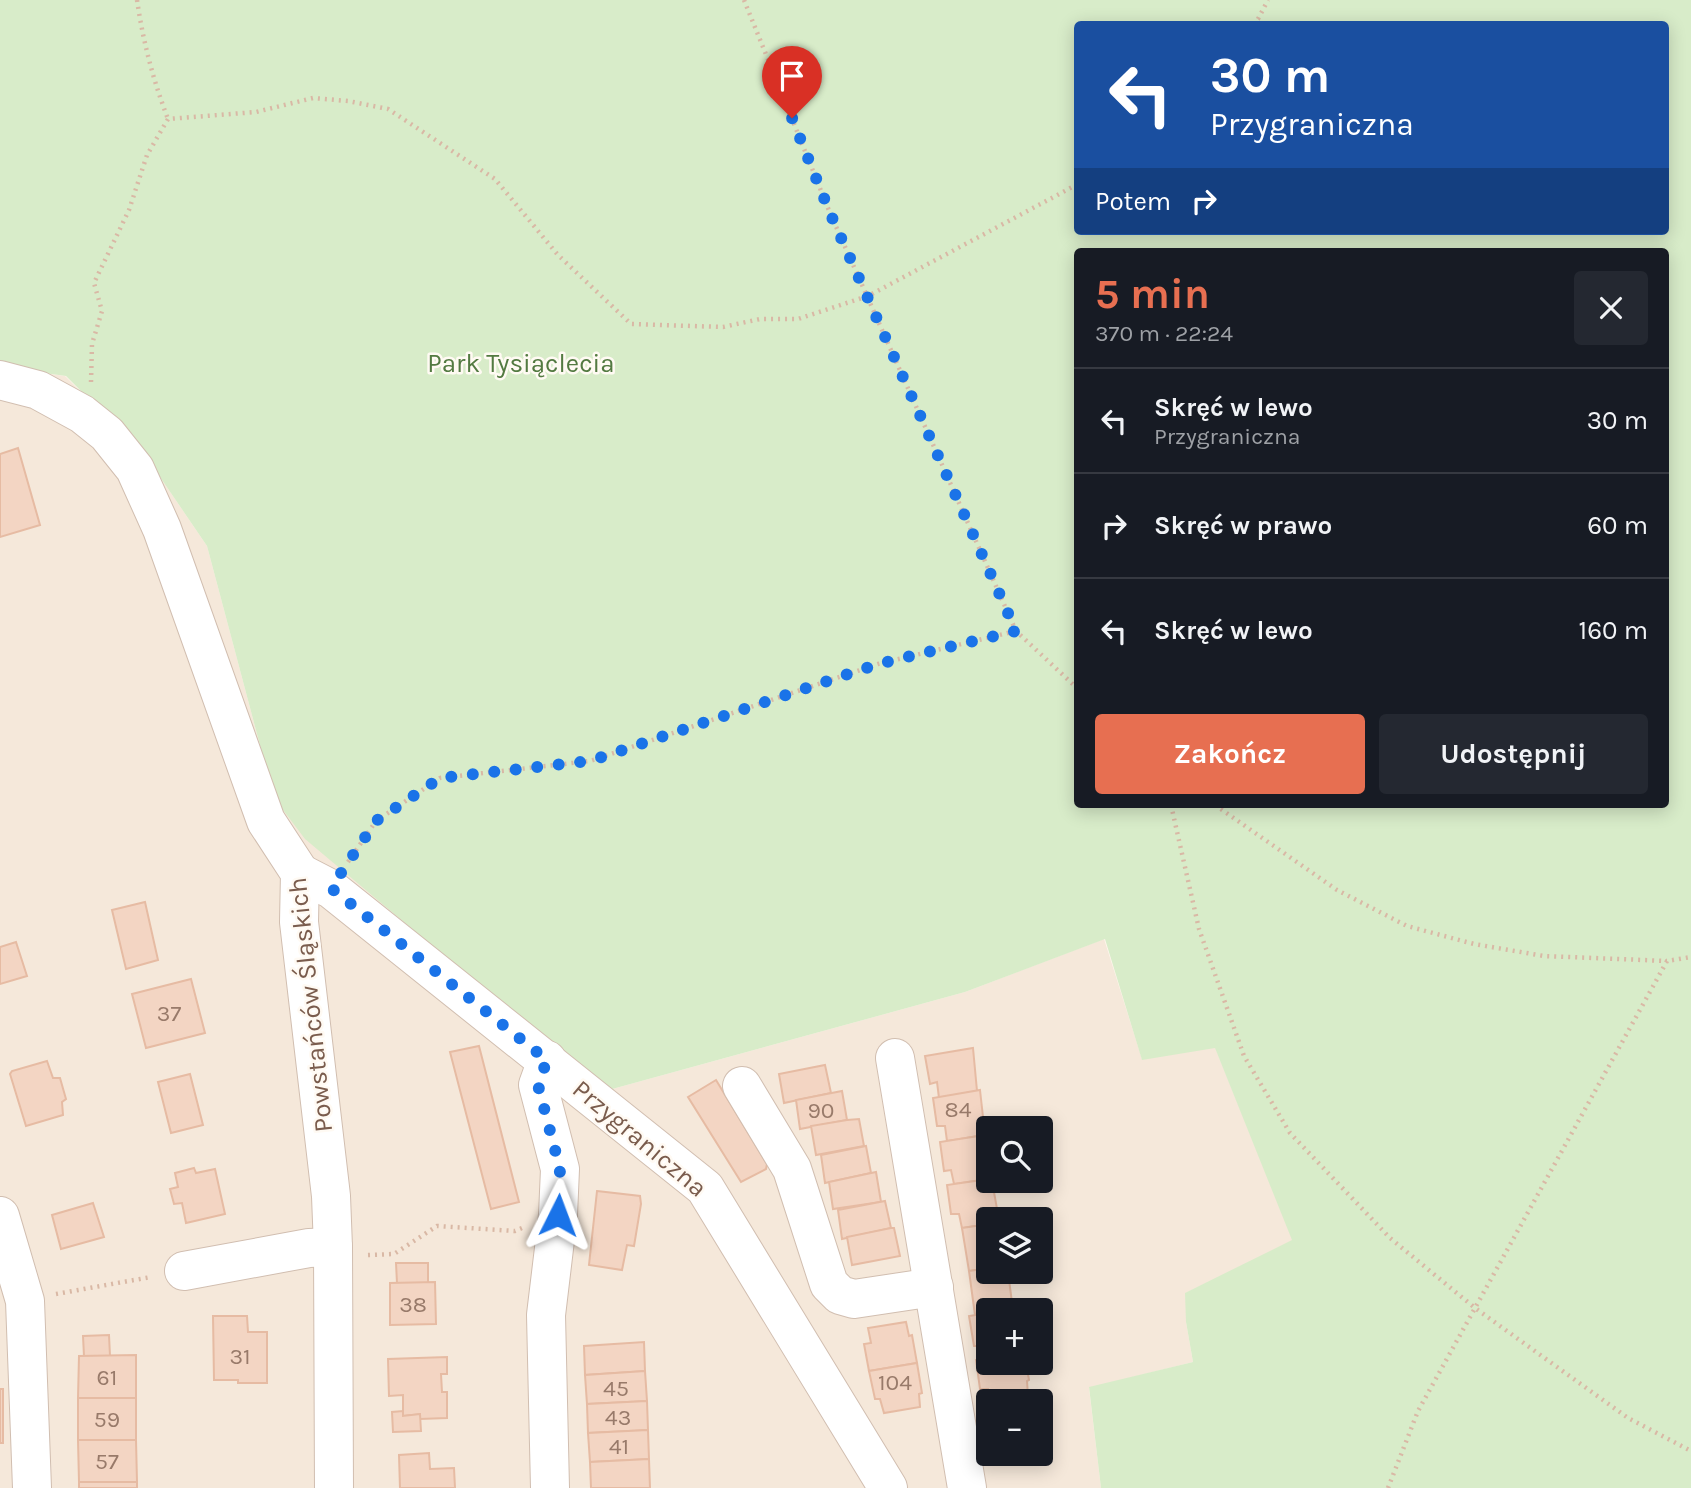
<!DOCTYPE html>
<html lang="pl">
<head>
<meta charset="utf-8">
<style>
	body { margin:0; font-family:Karla,sans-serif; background:#242831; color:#f1f3f6; height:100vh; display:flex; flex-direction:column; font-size:26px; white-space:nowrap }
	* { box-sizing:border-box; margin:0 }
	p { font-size:23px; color:#9ea1a6 }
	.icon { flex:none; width:38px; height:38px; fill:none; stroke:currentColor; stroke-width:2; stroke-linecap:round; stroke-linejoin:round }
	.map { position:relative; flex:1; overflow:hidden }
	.drawer { position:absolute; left:1074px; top:248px; width:595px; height:560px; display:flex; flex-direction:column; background:#171b24; border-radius:7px; box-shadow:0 4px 18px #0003 }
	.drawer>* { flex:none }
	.banner { position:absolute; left:1074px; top:21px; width:595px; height:214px; border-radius:7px; box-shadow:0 4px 18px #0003; background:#1a4fa0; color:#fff; overflow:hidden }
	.buttons { position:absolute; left:976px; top:1116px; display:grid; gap:14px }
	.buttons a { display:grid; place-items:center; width:77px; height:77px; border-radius:7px; background:#171b24; box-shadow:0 4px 18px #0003; font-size:35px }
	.pin { position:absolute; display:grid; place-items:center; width:60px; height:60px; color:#fff; margin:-72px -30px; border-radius:50% 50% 50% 0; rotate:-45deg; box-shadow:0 0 7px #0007 }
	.pin .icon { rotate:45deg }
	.me { position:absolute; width:77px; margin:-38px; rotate:3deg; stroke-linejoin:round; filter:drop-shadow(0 0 5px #0008) }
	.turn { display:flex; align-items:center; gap:24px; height:147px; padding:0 21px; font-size:32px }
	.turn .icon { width:91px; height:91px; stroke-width:2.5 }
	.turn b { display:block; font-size:49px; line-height:60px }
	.then { display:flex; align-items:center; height:66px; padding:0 21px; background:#0003; gap:14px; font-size:26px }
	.round { display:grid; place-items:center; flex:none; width:74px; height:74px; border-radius:7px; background:#242831 }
	.summary { display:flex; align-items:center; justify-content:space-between; height:119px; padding:0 21px }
	h1 { font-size:42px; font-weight:700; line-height:52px; color:#e76f51 }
	.action { display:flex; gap:14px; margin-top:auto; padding:14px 21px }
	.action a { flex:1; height:80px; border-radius:7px; background:#e76f51; color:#fff; font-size:28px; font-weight:700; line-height:80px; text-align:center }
	.action a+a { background:#242831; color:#f1f3f6 }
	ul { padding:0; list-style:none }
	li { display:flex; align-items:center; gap:21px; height:105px; padding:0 21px; border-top:2px solid #363941 }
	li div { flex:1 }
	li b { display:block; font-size:26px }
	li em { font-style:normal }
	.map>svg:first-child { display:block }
	.residential { fill:#f5e8da; fill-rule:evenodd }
	.green { fill:#d8ecc9; fill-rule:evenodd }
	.building { fill:#f3d5c3; stroke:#e6bba3; stroke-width:2 }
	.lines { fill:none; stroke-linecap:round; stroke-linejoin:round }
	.minor-casing { stroke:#d1beb0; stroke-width:40 }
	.path { stroke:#d9b8a5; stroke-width:4.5; stroke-dasharray:2 5; stroke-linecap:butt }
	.minor { stroke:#fff; stroke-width:38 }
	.route { stroke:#1a73e8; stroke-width:12; stroke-dasharray:0 21.6 }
	.labels { text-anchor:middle; stroke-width:5; stroke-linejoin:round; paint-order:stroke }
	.number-label { font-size:23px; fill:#987a6a }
	.park-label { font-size:26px; fill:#537a41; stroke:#fffaf3 }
	.street-label { font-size:26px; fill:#7a5c4d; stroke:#fffaf3 }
</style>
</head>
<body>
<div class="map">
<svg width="1691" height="1488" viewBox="0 0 1691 1488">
	<rect width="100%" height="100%" fill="#fdf6ec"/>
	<path class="residential" d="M0,367L65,376L145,455L207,546L274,798L605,1091L965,992L1104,939L1142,1059L1215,1047L1293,1241L1186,1293V1322L1193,1362L1089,1388L1101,1488H0ZM989,1129H1041V1181H989ZM989,1220H1041V1272H989ZM989,1311H1041V1363H989ZM989,1402H1041V1454H989Z"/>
	<path class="green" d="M0,0H1691V1488H1101L1089,1387L1193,1362L1186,1322L1185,1293L1292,1240L1215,1048L1142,1060L1105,939L965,992L605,1091L305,839L274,798L207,546L145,455L66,376L0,367ZM1078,24H1666V231H1078ZM1078,252H1666V805H1078Z"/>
	<g class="building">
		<path d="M18,448L40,525L0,537V454Z"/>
		<path d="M145,902L158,960L126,969L112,910Z"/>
		<path d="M16,942L27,976L0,984V947Z"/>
		<path d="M191,979L205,1033L146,1048L132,994Z"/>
		<path d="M479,1046L519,1202L491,1209L450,1052Z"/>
		<path d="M973,1048L977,1091L939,1098L937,1082L930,1084L925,1056Z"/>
		<path d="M47,1061L53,1078H60L66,1099L62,1102L63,1115L26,1126L10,1074L12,1071Z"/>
		<path d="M825,1065L831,1093L784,1103L779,1074Z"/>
		<path d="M190,1074L203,1125L171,1133L158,1082Z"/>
		<path d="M716,1080L767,1164L766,1169L741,1182L688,1097Z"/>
		<path d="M980,1090L985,1135L947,1141L945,1126H937L933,1098Z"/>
		<path d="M842,1091L847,1120L800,1129L796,1100Z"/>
		<path d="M859,1119L864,1146L816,1155L811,1126L847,1120Z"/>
		<path d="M985,1135L989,1160V1179L954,1184L951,1170L944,1171L940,1142Z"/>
		<path d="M866,1146L871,1173L825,1183L821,1155Z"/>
		<path d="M194,1168L196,1173L215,1169L225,1214L186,1223L182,1203L174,1204L170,1189L178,1187L175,1173Z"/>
		<path d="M876,1172L881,1202L833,1209L829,1182Z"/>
		<path d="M989,1179V1181H992L999,1220H989V1224L962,1228L959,1214H951L947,1185Z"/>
		<path d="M597,1191L640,1196L641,1204L634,1246L627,1245L622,1270L589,1265Z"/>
		<path d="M885,1201L891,1228L842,1239L838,1210Z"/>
		<path d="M93,1203L104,1237L61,1249L52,1215Z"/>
		<path d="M989,1224V1268L969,1271L962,1228Z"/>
		<path d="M891,1228H894L900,1256L852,1265L847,1237Z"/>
		<path d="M396,1263H428V1283H397Z"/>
		<path d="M989,1268V1272H1008L1013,1310L989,1311V1313L975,1315L969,1271Z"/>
		<path d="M435,1282L436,1324L390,1325V1283Z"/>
		<path d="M989,1313V1357L983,1358L980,1346H974L969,1316Z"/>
		<path d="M213,1316H247L248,1332H267V1383H238V1380H214Z"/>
		<path d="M906,1322L909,1336L912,1335L917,1363L869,1371L864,1344L871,1343L868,1328Z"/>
		<path d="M109,1335L110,1356H84L83,1336Z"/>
		<path d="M644,1342L645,1371L585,1375L584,1346Z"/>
		<path d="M136,1355V1398H78L79,1356Z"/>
		<path d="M447,1357V1374H441L442,1392H447V1418L420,1419V1414L403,1416V1395L389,1396L388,1359Z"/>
		<path d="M989,1357V1363H1026L1029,1380L1027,1381L1028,1396L991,1401L988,1389H980L976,1360Z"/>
		<path d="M917,1363L922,1393L919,1394L920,1407L884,1413L880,1399H875L869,1371Z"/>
		<path d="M645,1371L647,1401L587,1404L585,1375Z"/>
		<rect x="0" y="1389" width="3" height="54"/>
		<path d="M1031,1395L1032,1402H989V1431L983,1402Z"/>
		<rect x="78" y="1398" width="58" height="42"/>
		<path d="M647,1401L648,1430L588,1433L587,1404Z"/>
		<path d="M403,1411V1416L420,1414L421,1431L393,1432L392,1412Z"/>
		<path d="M648,1430L649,1459L590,1462L588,1433Z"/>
		<path d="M78,1440H136L137,1482H79Z"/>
		<path d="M429,1453L430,1469L454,1468L455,1488H400L399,1455Z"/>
		<path d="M649,1459L650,1488H591L590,1462Z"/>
		<rect x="79" y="1482" width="58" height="6"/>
	</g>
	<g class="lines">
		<defs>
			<g id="minor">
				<path d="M0,380L38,390L82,414L107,434L135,469L162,529L266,821L300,873L299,922L331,1196L333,1247L334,1488"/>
				<path d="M300,873L331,889L705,1188L888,1488"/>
				<path d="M895,1058L967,1488"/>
				<path d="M547,1060L538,1085L560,1169L558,1215L546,1315L550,1488"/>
				<path d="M742,1086L792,1169L829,1284L840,1295L854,1299L934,1287"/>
				<path d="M0,1216L25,1301L32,1488"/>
				<path d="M184,1271L309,1248L333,1247"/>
			</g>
		</defs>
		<use href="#minor" class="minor-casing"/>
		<g class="path">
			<path d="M137,0C143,41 153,80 168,119"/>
			<path d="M744,0L830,213L1016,631L1078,689"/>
			<path d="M1253,24L1258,19L1268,0"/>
			<path d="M91,382L92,344L102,311L94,283L129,210L147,155L168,119L256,112L313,98L348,101L388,109L495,179L558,255L631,324L723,327L760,319H798L868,296L1078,184"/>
			<path d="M1171,805L1199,929L1244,1056L1290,1133L1390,1238L1475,1308L1628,1418L1691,1451"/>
			<path d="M1215,805L1337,890L1407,926L1474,944L1544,956L1667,961"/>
			<path d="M348,862L376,821L440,778L590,761L878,664L1016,631"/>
			<path d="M368,1255L394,1254L437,1226L515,1231L522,1228"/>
			<path d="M56,1294L151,1277"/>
			<path d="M1388,1488L1418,1411L1667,961L1691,957"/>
		</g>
		<use href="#minor" class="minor"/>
	</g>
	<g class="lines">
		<path class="route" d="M558,1215L560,1169L538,1085L547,1060L331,888L376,821L440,778L590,761L878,664L1016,631L830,213L792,118"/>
	</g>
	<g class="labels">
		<g class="number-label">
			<text x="169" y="1021">37</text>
			<text x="958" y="1117">84</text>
			<text x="821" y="1118">90</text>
			<text x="413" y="1312">38</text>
			<text x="240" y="1364">31</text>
			<text x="107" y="1385">61</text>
			<text x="895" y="1390">104</text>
			<text x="616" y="1396">45</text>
			<text x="618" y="1425">43</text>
			<text x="107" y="1427">59</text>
			<text x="619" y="1454">41</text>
			<text x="107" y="1469">57</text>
		</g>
		<g class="park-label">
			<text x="521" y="372">Park Tysiąclecia</text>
		</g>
		<g class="street-label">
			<text transform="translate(310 1005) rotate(-96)" y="9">Powstańców Śląskich</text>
			<text transform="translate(640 1138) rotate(40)" y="9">Przygraniczna</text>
		</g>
	</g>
</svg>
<div class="buttons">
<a><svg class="icon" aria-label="search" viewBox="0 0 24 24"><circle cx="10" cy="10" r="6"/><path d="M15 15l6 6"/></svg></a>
<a><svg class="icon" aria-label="layers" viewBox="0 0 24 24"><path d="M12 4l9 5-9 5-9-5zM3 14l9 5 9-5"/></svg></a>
<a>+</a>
<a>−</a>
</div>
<div class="pin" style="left:792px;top:118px;background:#d93025"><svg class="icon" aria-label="arrive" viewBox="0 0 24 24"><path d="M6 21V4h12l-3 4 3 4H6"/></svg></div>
<svg class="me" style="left:558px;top:1215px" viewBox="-20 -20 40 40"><path d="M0-17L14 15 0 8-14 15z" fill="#1a73e8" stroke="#fff" stroke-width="4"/></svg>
<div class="banner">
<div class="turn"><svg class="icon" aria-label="left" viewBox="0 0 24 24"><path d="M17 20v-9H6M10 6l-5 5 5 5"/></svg><div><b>30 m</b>Przygraniczna</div></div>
<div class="then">Potem<svg class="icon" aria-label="right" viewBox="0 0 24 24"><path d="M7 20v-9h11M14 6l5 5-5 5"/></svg></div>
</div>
<section class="drawer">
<div class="summary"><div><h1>5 min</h1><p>370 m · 22:24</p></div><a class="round"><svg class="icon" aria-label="close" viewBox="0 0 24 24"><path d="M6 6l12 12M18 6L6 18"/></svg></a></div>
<ul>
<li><svg class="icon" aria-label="left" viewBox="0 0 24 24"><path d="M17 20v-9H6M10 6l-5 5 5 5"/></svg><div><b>Skręć w lewo</b><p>Przygraniczna</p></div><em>30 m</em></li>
<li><svg class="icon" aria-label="right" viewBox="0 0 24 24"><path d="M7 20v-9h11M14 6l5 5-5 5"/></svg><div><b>Skręć w prawo</b></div><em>60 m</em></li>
<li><svg class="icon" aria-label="left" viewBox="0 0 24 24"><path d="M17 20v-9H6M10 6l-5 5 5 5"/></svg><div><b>Skręć w lewo</b></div><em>160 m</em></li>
</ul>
<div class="action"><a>Zakończ</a><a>Udostępnij</a></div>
</section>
</div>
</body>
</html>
